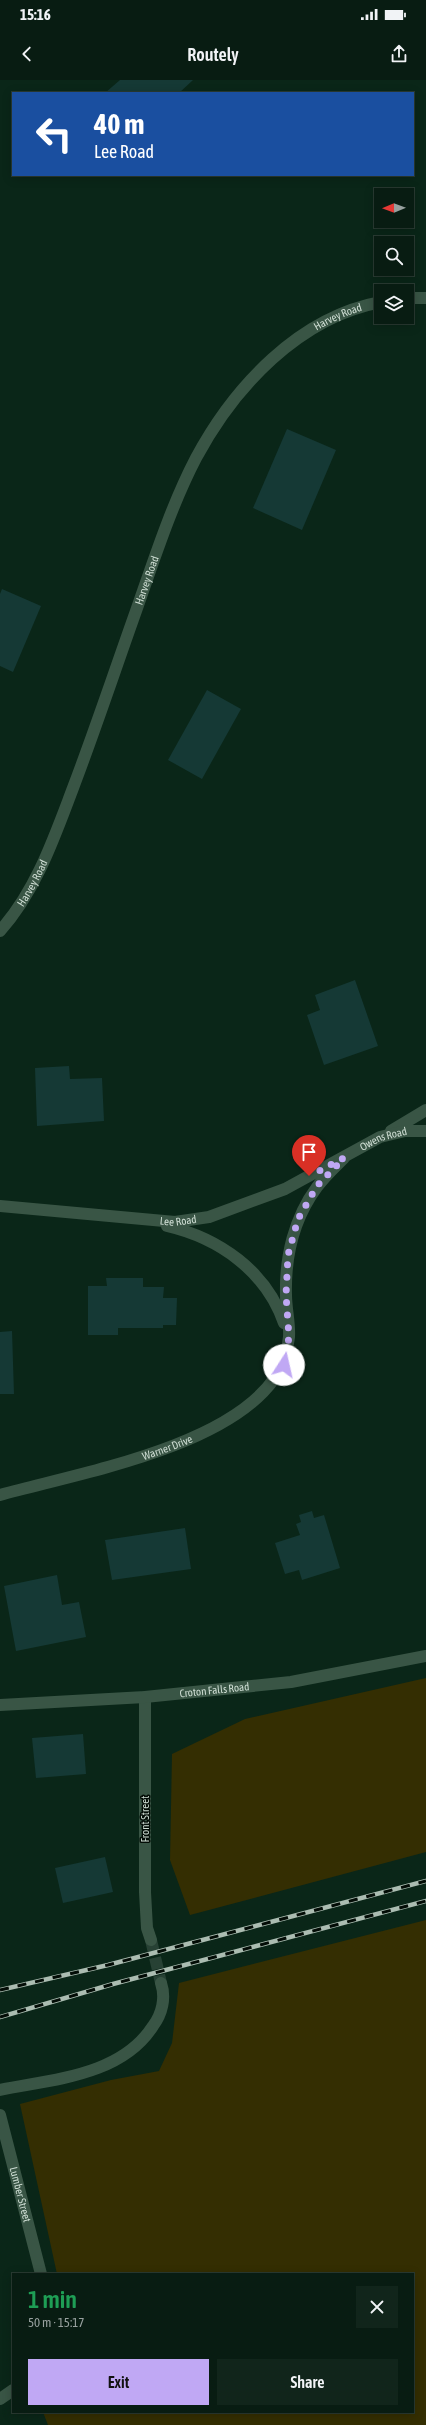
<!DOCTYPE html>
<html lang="en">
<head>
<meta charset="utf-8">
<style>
	body { margin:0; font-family:"Asap Condensed",sans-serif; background:#11251b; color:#f1f3f6; height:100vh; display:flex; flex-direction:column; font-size:15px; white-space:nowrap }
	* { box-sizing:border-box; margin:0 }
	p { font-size:13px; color:#98a19f }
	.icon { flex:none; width:22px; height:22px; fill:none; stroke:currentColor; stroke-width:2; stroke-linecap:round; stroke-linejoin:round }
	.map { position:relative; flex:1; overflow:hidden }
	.sheet { position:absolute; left:12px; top:2193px; width:402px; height:140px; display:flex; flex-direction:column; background:#081c12; border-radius:0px; box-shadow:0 2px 10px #0003,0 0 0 1px #293a32 }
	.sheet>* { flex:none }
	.top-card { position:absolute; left:12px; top:12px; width:402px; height:84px; border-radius:0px; box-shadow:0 2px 10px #0003,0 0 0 1px #293a32; background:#1a4fa0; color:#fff; overflow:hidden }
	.needle { width:26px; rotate:269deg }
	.fabs { position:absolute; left:374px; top:108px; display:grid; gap:8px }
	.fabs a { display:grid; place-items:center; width:40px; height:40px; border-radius:0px; background:#081c12; box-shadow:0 2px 10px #0003,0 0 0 1px #293a32; font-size:20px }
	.pin { position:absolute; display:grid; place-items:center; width:34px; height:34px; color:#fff; margin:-41px -17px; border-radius:50% 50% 50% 0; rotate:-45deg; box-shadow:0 0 4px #0007 }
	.pin .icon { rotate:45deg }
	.me { position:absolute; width:44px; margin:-22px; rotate:10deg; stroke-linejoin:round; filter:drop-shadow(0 0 3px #0008) }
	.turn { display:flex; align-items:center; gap:14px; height:84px; padding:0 16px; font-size:18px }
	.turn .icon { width:52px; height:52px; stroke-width:2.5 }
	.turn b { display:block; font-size:28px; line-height:34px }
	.round { display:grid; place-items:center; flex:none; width:42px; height:42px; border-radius:0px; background:#11251b }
	.headline { display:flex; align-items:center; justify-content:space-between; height:68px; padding:0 16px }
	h1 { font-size:24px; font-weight:600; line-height:30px; color:#1e9e55 }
	.cta { display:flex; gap:8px; margin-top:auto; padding:8px 16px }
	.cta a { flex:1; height:46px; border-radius:0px; background:#c0a8f4; color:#111; font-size:16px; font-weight:600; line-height:46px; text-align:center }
	.cta a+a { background:#11251b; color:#f1f3f6 }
	.status { display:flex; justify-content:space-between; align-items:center; height:28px; padding:0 20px; background:#081c12; direction:ltr }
	.status svg { height:11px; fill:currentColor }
	header { display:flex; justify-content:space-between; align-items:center; height:52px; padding:0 16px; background:#081c12; font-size:18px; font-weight:600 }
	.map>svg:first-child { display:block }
	.green { fill:#342e02 }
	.building { fill:#153935 }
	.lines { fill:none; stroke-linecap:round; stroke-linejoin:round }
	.street-tunnel { stroke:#274134; stroke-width:12; stroke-dasharray:12 6; stroke-linecap:butt }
	.street { stroke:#395545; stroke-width:12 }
	.secondary { stroke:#395545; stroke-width:12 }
	.rail-casing { stroke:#abbcb1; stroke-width:4.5 }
	.rail { stroke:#030c06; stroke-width:3; stroke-dasharray:9; stroke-linecap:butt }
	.route { stroke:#c0a8f4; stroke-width:7; stroke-dasharray:0 12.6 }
	.labels { text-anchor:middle; stroke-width:3; stroke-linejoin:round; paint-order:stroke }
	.street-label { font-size:11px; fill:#ceddd3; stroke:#030c06 }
</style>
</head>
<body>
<div class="status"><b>15:16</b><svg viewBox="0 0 49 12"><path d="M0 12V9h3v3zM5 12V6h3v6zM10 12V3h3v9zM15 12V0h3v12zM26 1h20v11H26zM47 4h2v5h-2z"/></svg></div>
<header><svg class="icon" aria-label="back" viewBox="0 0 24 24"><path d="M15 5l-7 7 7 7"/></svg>Routely<svg class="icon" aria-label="share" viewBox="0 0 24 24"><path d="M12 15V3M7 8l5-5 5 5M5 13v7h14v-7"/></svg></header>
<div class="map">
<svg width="426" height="2345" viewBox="0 0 426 2345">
	<rect width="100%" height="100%" fill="#0a2618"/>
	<g class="green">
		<path d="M426,1598V1772L190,1835L170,1780L172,1674L245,1639Z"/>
		<path d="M426,1840V2345H48L43,2332H413V2194H57L20,2024L111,2000L159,1991L172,1963L179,1903Z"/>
	</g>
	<g class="building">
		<path d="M120,0H193L179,13H105Z"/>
		<path d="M287,349L336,370L302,450L253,428Z"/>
		<path d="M2,509L41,526L13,592L0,586V514Z"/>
		<path d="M207,610L241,629L202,699L168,680Z"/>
		<path d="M355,900L378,966L324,985L307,935L320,930L315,915Z"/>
		<path d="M69,986L70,999L102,998L104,1041L37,1046L35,988Z"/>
		<path d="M106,1198H143V1207H164L163,1218H177L176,1245H163V1248H118V1255H88V1206H107Z"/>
		<path d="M12,1251L14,1314H0V1252Z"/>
		<path d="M312,1431L314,1438L324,1435L340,1488L302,1500L299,1490L285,1494L275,1463L300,1455L296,1444L301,1442L299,1435Z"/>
		<path d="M185,1448L191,1489L112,1500L105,1460Z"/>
		<path d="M57,1495L62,1525L79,1522L86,1557L16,1571L4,1506Z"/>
		<path d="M83,1654L86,1694L36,1698L32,1658Z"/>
		<path d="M105,1777L113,1812L63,1823L55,1788Z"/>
	</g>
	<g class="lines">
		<path class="street-tunnel" d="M151,1860L161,1903"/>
		<g class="street">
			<path d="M407,218H426"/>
			<path id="s1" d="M0,851C36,811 54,758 73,708C95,650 115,590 136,531C154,480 171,426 196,378C234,307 299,237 381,222"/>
			<path d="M391,1051L426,1030"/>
			<path id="s2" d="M0,1126L175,1142L209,1137L285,1109L380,1057L405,1051H426"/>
			<path d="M167,1146C219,1158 266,1191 284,1243"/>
			<path id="s3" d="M0,1415C79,1393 225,1368 274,1299C277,1294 282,1289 284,1284C286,1276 288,1265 289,1257C290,1243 286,1229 286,1215C285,1177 294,1138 317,1107C325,1096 335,1087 344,1078"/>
			<path d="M145,1617V1812L147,1848L151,1860"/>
			<path d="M0,2010C53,1999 121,1996 153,1946C162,1934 166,1918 161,1903"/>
			<path id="s4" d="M0,2035L41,2194"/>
			<path d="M0,2319L13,2310"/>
		</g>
		<path class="secondary" id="s5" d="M0,1625L145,1617L291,1602L426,1576"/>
		<defs>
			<g id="rail">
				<path d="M0,1910L108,1885L426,1801"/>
				<path d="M0,1937L113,1904L426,1821"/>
			</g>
		</defs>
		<use href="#rail" class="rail-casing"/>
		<use href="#rail" class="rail"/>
	</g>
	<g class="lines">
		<path class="route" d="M284,1285L289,1257L286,1215L288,1175L298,1139L317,1106L344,1078L309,1096"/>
	</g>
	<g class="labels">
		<g class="street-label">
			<text dy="4" stroke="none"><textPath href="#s1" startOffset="718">Harvey Road</textPath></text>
			<text dy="4" stroke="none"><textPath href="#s1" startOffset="382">Harvey Road</textPath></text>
			<text dy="4" stroke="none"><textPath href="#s1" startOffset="58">Harvey Road</textPath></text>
			<text dy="4" stroke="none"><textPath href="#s2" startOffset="402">Owens Road</textPath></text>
			<text dy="4" stroke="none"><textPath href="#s2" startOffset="179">Lee Road</textPath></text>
			<text dy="4" stroke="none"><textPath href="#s3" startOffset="174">Warner Drive</textPath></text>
			<text dy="4" stroke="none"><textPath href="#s5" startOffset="215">Croton Falls Road</textPath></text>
			<text transform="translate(145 1739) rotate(-90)" y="4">Front Street</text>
			<text dy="4" stroke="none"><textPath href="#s4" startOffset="82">Lumber Street</textPath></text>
		</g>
	</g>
</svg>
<div class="fabs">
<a><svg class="needle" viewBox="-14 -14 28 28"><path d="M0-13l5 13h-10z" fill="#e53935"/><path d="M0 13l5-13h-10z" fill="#98a19f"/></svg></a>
<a><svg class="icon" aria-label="search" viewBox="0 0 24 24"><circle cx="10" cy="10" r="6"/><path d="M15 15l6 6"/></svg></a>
<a><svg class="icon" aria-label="layers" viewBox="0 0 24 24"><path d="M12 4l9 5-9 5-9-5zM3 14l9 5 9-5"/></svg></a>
</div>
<div class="pin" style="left:309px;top:1096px;background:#d93025"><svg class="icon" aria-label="arrive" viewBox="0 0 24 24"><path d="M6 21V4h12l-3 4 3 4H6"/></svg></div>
<svg class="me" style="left:284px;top:1285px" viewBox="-20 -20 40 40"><circle r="19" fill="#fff"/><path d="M0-13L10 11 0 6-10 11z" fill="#c0a8f4"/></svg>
<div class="top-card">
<div class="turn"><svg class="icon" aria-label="left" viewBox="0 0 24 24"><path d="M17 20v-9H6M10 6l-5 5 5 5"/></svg><div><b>40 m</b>Lee Road</div></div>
</div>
<section class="sheet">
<div class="headline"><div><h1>1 min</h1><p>50 m · 15:17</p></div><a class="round"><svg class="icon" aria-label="close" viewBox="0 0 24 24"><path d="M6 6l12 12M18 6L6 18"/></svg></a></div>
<div class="cta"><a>Exit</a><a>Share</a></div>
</section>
</div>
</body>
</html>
